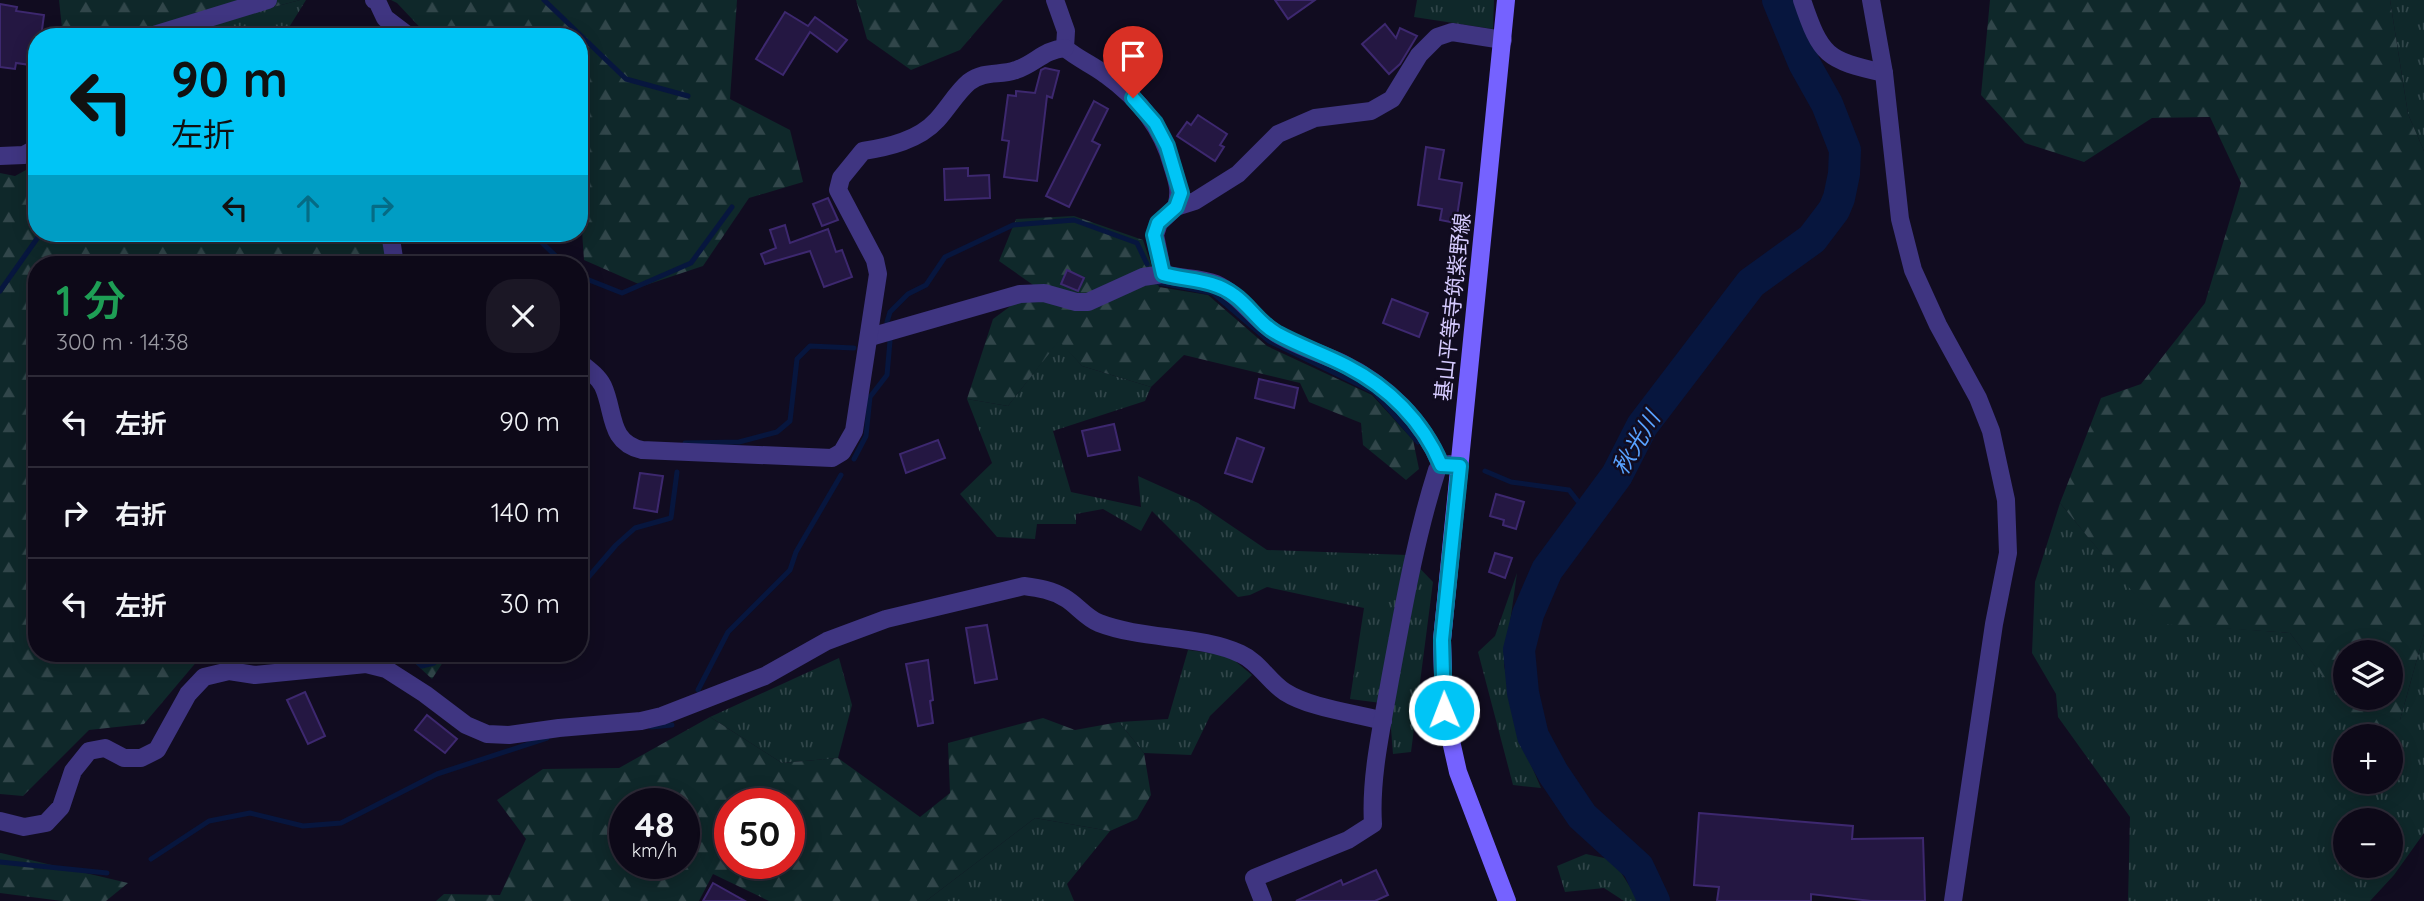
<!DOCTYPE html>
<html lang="ja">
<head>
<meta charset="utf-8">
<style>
	body { margin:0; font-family:Quicksand,"Noto Sans JP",sans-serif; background:#1b1725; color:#f1f3f6; height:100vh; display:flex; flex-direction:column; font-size:26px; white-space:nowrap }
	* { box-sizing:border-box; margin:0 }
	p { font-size:23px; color:#9a9aa2 }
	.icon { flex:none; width:38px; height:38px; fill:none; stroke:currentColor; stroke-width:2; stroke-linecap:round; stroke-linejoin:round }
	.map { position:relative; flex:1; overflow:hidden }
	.side { position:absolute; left:28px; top:256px; width:560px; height:406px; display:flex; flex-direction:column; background:#0d0918; border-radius:28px; box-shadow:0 4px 18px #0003,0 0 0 2px #2d2a37 }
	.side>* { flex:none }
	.hud { position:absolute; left:28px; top:28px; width:560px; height:214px; border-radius:28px; box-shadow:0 4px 18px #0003,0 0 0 2px #2d2a37; background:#00c5f6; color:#111; overflow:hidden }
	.buttons { position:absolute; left:2333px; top:640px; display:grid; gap:14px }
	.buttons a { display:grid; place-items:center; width:70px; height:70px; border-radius:50%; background:#0d0918; box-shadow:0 4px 18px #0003,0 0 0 2px #2d2a37; font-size:35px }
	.speed { position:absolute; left:609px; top:788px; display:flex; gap:14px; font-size:35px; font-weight:700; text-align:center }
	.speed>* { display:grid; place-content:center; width:91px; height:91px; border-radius:50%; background:#0d0918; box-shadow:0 4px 18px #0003,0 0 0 2px #2d2a37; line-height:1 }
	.speed small { font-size:18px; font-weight:400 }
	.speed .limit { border:10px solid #d22; background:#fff; color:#111 }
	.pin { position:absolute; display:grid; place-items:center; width:60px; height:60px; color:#fff; margin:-72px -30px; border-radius:50% 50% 50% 0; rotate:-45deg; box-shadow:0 0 7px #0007 }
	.pin .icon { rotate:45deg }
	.me { position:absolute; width:77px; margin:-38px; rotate:359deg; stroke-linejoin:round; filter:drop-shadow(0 0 5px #0008) }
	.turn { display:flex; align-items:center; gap:24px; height:147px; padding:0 28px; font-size:32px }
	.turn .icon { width:91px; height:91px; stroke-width:2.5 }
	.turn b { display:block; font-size:49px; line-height:60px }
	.lanes { display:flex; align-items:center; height:66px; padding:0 28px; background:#0003; justify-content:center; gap:35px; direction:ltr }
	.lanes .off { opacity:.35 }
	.round { display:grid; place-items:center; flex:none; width:74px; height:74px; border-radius:28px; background:#1b1725 }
	.headline { display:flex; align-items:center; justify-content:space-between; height:119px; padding:0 28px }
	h1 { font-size:42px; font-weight:600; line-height:52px; color:#1e9e55 }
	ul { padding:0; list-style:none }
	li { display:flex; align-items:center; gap:21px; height:91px; padding:0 28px; border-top:2px solid #2d2a37 }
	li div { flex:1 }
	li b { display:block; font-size:26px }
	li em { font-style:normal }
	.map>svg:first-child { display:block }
	.grass { fill:url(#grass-tufts); fill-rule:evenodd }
	.forest { fill:url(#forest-firs); fill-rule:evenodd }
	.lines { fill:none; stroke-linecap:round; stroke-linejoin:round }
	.stream { stroke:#07163e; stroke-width:5 }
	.river { stroke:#07163e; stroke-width:32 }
	.building { fill:#241742; stroke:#3d286f; stroke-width:2 }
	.minor { stroke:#3f3581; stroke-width:18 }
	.secondary { stroke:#7562ff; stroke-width:18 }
	.route-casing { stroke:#0080a0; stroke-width:18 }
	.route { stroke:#00c5f6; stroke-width:12 }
	.labels { text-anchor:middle; stroke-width:5; stroke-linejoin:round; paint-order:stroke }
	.street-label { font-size:21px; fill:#d6cbff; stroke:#110c20 }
	.water-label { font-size:23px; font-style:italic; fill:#59a2ff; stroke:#110c20 }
</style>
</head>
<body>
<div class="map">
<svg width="2424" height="901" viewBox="0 0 2424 901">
	<defs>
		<pattern id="grass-tufts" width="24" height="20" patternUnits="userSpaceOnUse" patternTransform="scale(1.75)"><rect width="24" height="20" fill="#0f282a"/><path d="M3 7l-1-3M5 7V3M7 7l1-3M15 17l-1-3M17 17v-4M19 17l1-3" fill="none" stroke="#31464a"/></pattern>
		<pattern id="forest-firs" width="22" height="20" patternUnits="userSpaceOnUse" patternTransform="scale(1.75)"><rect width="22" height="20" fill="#0f282a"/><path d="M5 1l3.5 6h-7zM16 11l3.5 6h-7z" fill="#31464a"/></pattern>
	</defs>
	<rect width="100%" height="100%" fill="#110c20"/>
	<g class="grass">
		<path d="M300,0H306L283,37H162Z"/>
		<path d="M1417,0H1494L1493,29L1414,17Z"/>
		<path d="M2390,0H2424V151L2408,114Z"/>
		<path d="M1059,340L1082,366L1151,387L1145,401L1053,431L1071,492L1141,507L1138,476L1198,503L1267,550L1407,555L1433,582L1411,752L1393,754L1389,704L1350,699L1364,608L1267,587L1250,595L1238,597L1152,511L1141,531L1103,509L1076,514V524H1037L1035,539L997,537L960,494L992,463L967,399L1008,406Z"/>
		<path d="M2060,503L2159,623L2290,633L2360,725L2400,720L2424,634V833L2394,875L2370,901H2128L2130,817L2058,717L2056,694L2032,653L2035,582ZM2345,737H2390V782H2345ZM2345,821H2390V866H2345Z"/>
		<path d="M1517,573L1504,665L1519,737L1541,788L1513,785L1478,652L1495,636Z"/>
		<path d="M1188,650L1228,655L1252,675L1210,716L1191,755L1144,753L1119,722L1168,719Z"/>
		<path d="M839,658L852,705L838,758L782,763L710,717Z"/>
		<path d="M1035,818L1110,831L1067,884L1074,901H926Z"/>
		<path d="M1586,854L1613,860L1639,901H1624L1604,888L1565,892L1557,866Z"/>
	</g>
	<g class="forest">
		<path d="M59,0H300L162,37H63Z"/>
		<path d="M391,0H737L730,99L790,130L803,182L749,198L703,266L643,286L584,260L579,187V37H429L397,3Z"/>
		<path d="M856,0H1003L960,50L911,70L867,39Z"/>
		<path d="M1990,0H2390L2408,114L2424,151V634L2400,720L2386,733L2359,725L2290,633L2159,624L2060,503L2101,398L2141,384L2205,303L2241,183L2210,117L2152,118L2084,162L2025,143L1981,95ZM2345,653H2390V698H2345Z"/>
		<path d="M37,164V233H386L390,264H37V653H204L144,724L89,730L23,796L0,794V173L15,176Z"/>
		<path d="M1074,216L1143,240L1159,287L1208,295L1267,346L1372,395L1413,440L1419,469L1406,480L1363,445L1361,423L1309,402L1300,383L1184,355L1151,387L1082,366L1059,341L1008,406L967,399L993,319L1036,287L999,261L1016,219Z"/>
		<path d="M404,653H449L432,679Z"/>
		<path d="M710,717L782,763L838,758L920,817L950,793L948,743L1043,718L1075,730L1119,722L1144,753L1151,795L1137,819L1110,831L1035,818L926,901H769L713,874L699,901H436L444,894L500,895L526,839L497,800L543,769L619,768ZM625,803H684V863H625ZM730,803H789V863H730Z"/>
		<path d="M0,853H1L128,883L106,901H62L0,893Z"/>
	</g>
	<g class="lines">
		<g class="stream">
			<path d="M544,0L626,79L688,96"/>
			<path d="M532,233L564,264"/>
			<path d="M579,276L622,293L691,263L732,207"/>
			<path d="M1156,282L1213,293L1269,341L1374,392L1418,442"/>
			<path d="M0,291L41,233"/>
			<path d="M887,322L890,312L908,294L926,285L945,257L1013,225L1074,220L1137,243L1147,264"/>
			<path d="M685,443L739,442L777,432L790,421L797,359L810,346L854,348"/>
			<path d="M854,459L866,436L870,397L887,375L890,341"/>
			<path d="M1485,471L1511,482L1569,490L1588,514"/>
			<path d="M579,588L616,545L635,528L671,518L677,472"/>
			<path d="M407,653L422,666L434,663L437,653"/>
			<path d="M698,690L728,632L790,570L796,552L841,475"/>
			<path d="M651,727L672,725"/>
			<path d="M151,859L209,821L250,813L303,826L341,823L437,774L547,738"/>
			<path d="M0,862L107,873"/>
		</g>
		<path class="river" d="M1654,901L1638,867L1582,816L1553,773L1533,736L1523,693L1519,650L1528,614L1547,570L1617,475L1642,426L1751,283L1812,239L1834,210L1839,198L1844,174L1845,150L1827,104L1804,63L1778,0"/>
	</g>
	<g class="building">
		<path d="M1275,0H1315L1288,19Z"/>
		<path d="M0,4L17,7L16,11L44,15L41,37H37V66L16,63L15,69L0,67Z"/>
		<path d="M785,12L808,26L815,17L847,40L837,52L810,32L783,75L756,59Z"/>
		<path d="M1385,24L1396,38L1400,28L1417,36L1400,64L1389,74L1362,44Z"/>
		<path d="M1045,68L1059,71L1052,98L1047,96L1037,181L1004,177L1009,141L1002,140L1008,95L1016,96V91L1035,93L1041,70Z"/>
		<path d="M1094,101L1108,109L1092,141L1100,145L1069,207L1046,196Z"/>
		<path d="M1198,115L1227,134L1220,145L1224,147L1215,161L1177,136L1187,122L1191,125Z"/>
		<path d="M1426,147L1444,150L1439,179L1462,183L1456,223L1440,220L1442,209L1418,205Z"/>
		<path d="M968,168V176L989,175L990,198L945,200L944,169Z"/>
		<path d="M828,198L838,220L822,226L813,204Z"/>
		<path d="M785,225L790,243L828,229L836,252L842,250L852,277L824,287L810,251L765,264L761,254L776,248L770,230Z"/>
		<path d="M1067,270L1084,278L1078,291L1061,284Z"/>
		<path d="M1392,299L1428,313L1419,337L1383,323Z"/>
		<path d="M1259,379L1298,388L1294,408L1255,398Z"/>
		<path d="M1114,424L1120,450L1088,456L1082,431Z"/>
		<path d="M1237,438L1264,448L1252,482L1225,473Z"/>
		<path d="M938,440L945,458L906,473L900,454Z"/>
		<path d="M640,473L663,476L657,512L634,508Z"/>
		<path d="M1496,494L1524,502L1516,529L1503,525L1504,520L1490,516Z"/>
		<path d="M1495,553L1512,558L1505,578L1489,572Z"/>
		<path d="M987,625L997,679L975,683L966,628Z"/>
		<path d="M928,660L933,700L930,701L933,723L918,726L906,664Z"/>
		<path d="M305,692L325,736L308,744L287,700Z"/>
		<path d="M427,715L457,739L445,753L415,730Z"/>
		<path d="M1699,813L1853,826L1852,839L1923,838L1925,901H1871L1811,894V901H1717L1719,887L1694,885Z"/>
		<path d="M1376,870L1388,895L1375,901H1296L1341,880L1343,885Z"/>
		<path d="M713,883L745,901H703Z"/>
	</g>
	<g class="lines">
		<g class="minor">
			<path d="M374,0L377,1L385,18L410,37"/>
			<path d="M1055,0L1066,31L1065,48C1078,59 1093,65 1106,75C1138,98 1162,127 1172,165C1177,181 1181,191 1176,207"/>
			<path d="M1802,0C1821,56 1826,60 1884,73"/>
			<path d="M1871,0L1884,73L1900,219L1913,270L1938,325L1978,398L1991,431L2006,500L2008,553L1994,624L1953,901"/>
			<path d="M147,37L268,0"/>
			<path d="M0,156L24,155L37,148"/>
			<path d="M390,233L395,264"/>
			<path d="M870,337L1020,294L1044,293L1076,302H1088L1143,277L1163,274"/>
			<path d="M579,362C588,369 598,376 603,386C615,412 608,442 642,450L832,458L842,452L854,431L878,274L875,260L838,190L841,178L863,151C889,147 919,140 937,120C948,108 957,92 969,82C985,70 1000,76 1016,70C1035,64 1043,50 1065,48"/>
			<path d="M1441,465C1422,420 1386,384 1342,363C1320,353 1294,345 1274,332C1252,317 1240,295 1216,284C1200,277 1180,279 1163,274L1155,235L1159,223L1176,207L1195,201L1238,174L1278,134L1315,118L1371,111L1392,99L1419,55L1437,37L1452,32L1503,40"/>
			<path d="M0,821L24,827L46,823L61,807L73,771L89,751L105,748L124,758H141L157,750L188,694L204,677L229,671L255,675L366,664L386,669L425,694L466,725L487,734L509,735L559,728L641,721L662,716L765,676L827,641L886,619L1024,586C1039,588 1052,590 1065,598C1077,605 1086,618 1099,623C1143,640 1201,635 1241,654C1259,662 1269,682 1285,692C1310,708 1354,713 1383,721"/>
			<path d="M1263,901L1254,878L1348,840L1373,824C1370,777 1382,726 1390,680C1403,610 1415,539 1437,470L1441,465L1450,464"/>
		</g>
		<path class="secondary" d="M1506,0L1442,640L1444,710L1458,772L1507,901"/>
	</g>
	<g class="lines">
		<defs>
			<path id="route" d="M1133,98L1155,123L1167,146L1181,193L1176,207L1158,223L1154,235L1163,274C1188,281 1213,279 1234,295C1250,306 1260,325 1278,334C1300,346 1324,354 1347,366C1388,387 1423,421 1441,465L1460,466L1442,640L1444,710"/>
		</defs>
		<use href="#route" class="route-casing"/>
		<use href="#route" class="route"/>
	</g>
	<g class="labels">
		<g class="street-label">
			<text transform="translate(1453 307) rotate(-84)" y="7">基山平等寺筑紫野線</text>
		</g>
		<g class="water-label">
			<text transform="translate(1636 443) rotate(-59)" y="8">秋光川</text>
		</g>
	</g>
</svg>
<div class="buttons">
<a><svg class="icon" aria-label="layers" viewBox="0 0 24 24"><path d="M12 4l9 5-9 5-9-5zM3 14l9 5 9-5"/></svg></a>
<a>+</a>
<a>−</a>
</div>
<div class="speed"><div>48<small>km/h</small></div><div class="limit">50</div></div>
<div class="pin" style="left:1133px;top:98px;background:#d93025"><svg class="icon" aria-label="arrive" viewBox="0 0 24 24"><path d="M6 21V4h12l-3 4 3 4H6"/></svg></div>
<svg class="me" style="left:1444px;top:710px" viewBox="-20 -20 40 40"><circle r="17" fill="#00c5f6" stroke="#fff" stroke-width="3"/><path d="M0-11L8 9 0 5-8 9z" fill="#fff"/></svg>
<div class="hud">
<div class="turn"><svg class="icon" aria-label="left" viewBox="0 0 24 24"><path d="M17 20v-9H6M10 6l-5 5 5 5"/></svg><div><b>90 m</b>左折</div></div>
<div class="lanes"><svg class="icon" aria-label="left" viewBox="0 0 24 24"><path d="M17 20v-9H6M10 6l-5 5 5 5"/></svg><svg class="icon off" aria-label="ahead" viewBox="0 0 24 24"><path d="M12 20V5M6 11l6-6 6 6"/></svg><svg class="icon off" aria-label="right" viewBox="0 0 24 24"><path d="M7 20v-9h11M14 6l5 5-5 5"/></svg></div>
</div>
<section class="side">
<div class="headline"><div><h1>1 分</h1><p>300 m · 14:38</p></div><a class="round"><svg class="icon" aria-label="close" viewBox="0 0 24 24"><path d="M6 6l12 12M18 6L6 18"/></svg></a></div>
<ul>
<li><svg class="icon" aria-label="left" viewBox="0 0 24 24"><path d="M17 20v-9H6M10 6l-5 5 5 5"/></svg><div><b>左折</b></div><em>90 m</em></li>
<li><svg class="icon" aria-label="right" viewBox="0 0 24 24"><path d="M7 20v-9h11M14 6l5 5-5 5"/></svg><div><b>右折</b></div><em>140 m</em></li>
<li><svg class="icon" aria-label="left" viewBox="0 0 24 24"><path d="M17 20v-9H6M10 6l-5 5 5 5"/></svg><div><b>左折</b></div><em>30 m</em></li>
</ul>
</section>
</div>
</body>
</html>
